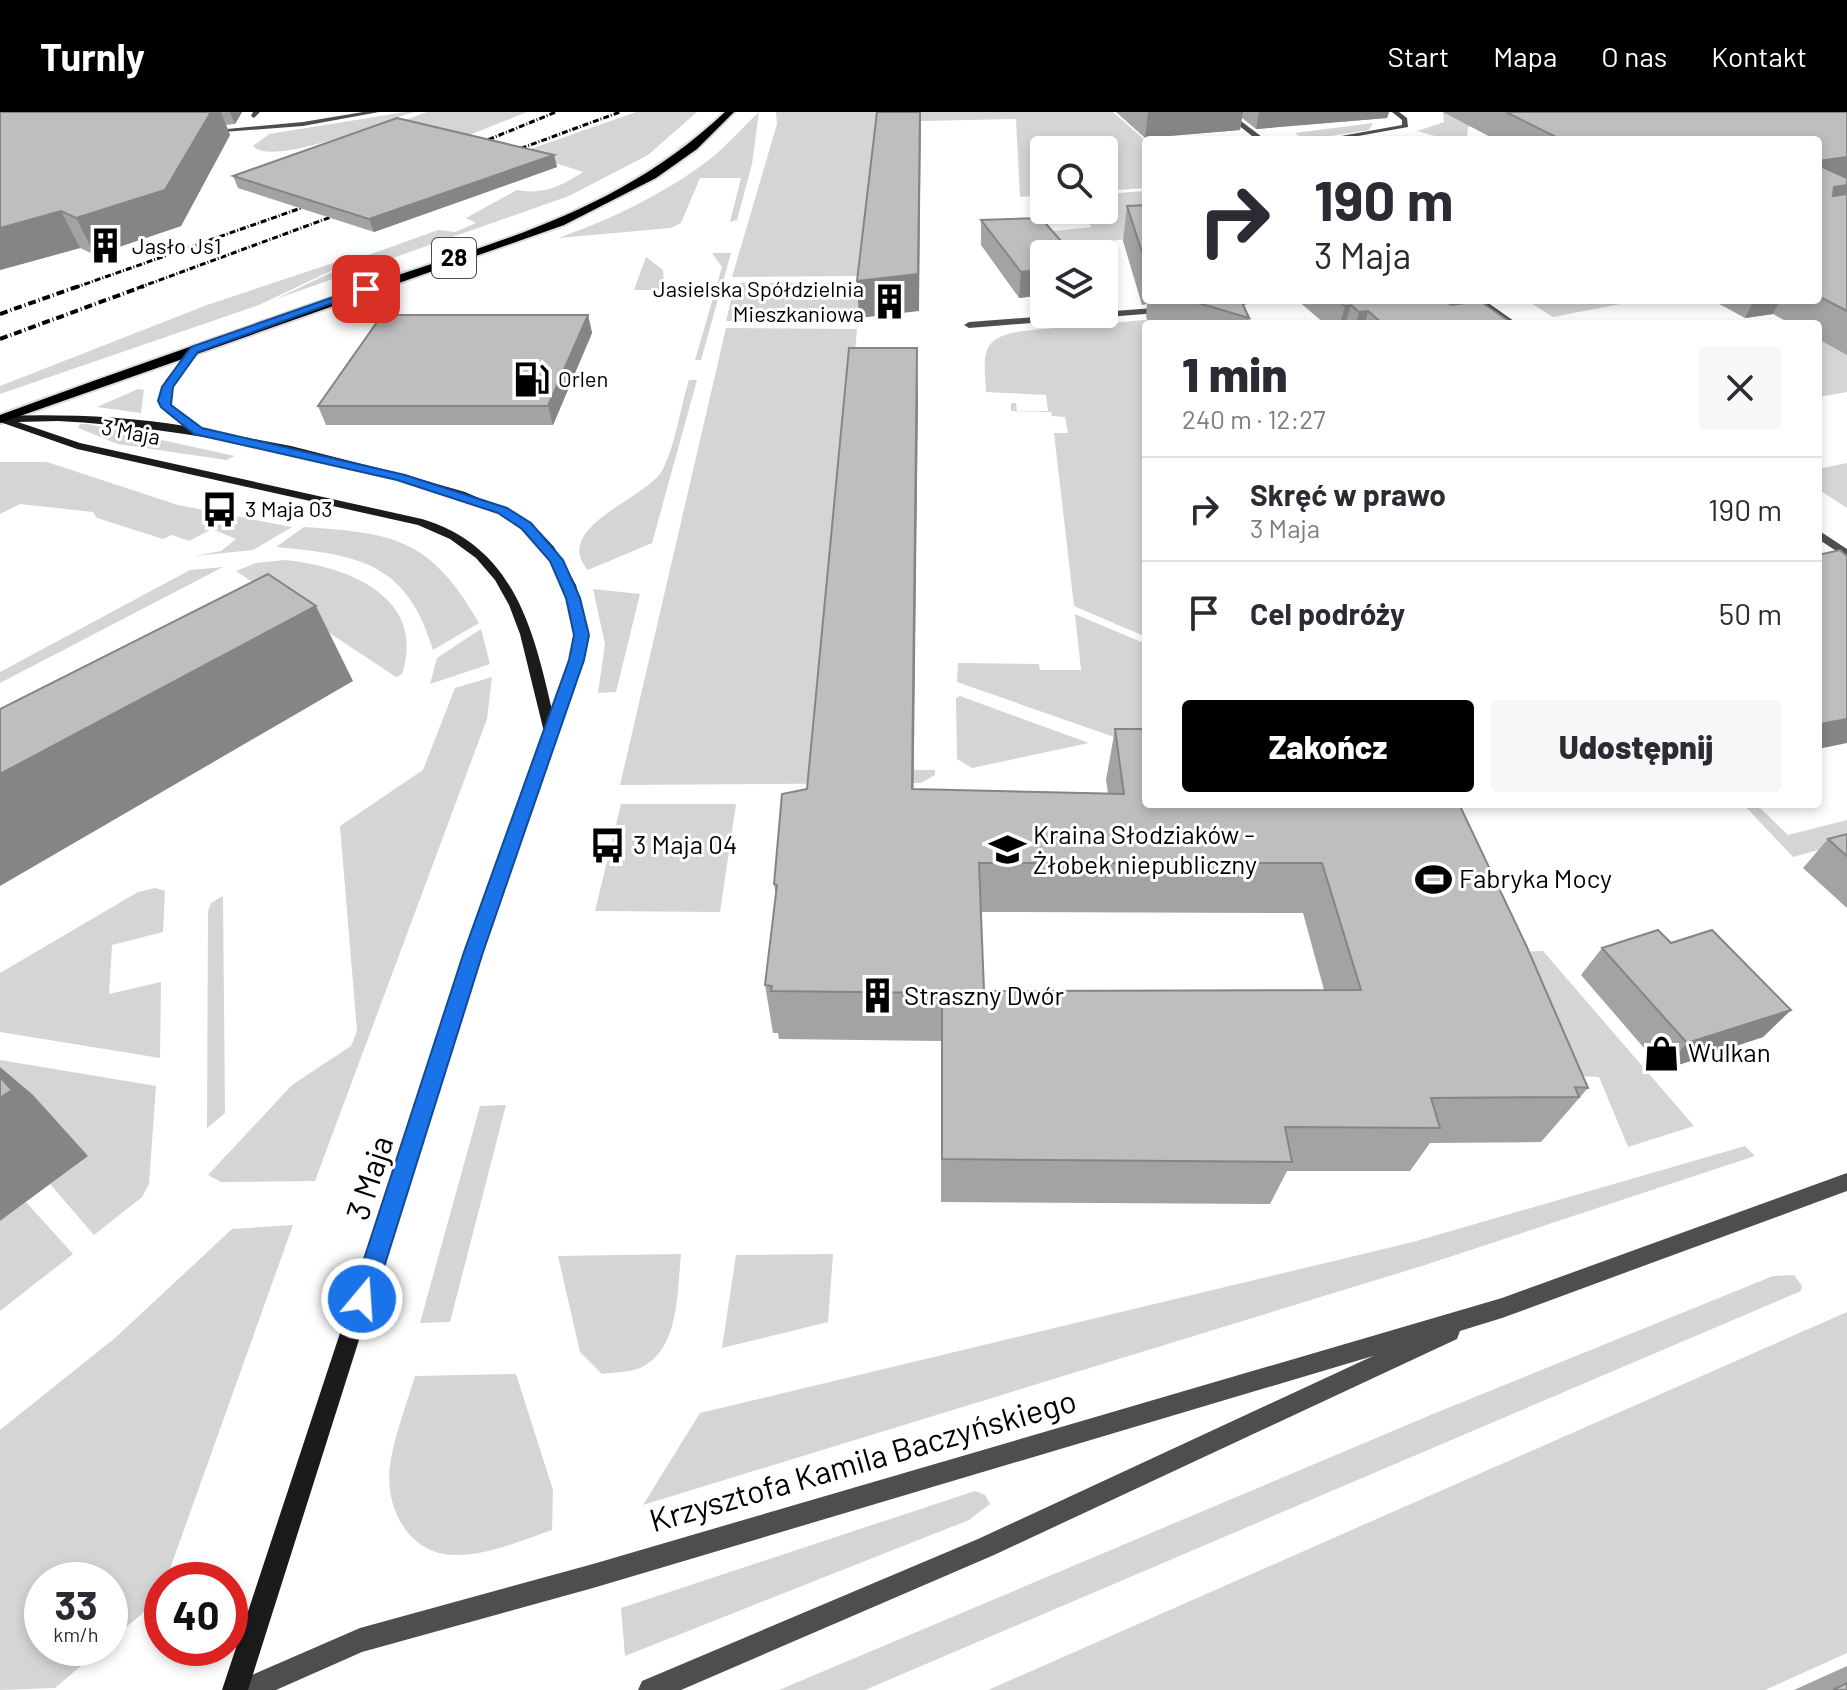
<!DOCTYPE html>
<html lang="pl">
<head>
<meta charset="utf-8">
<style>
	body { margin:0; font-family:Barlow,sans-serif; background:#f7f7f7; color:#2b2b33; height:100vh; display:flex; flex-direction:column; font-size:30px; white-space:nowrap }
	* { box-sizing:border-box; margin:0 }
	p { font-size:26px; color:#7c7c81 }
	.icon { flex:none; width:44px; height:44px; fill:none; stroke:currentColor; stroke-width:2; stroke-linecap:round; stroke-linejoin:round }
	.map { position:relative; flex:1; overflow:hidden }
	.side { position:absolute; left:1142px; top:208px; width:680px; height:488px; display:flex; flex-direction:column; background:#fff; border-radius:8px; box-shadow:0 4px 12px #0003 }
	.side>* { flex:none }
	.top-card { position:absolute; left:1142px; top:24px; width:680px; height:168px; border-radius:8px; box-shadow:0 4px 12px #0003; background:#fff; color:#2b2b33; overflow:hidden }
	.controls { position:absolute; left:1030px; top:24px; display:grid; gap:16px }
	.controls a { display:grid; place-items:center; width:88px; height:88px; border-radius:8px; background:#fff; box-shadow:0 4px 12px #0003; font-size:40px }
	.speed { position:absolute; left:24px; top:1450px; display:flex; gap:16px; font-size:40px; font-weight:700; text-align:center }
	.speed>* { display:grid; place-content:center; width:104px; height:104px; border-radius:50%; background:#fff; box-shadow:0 4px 12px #0003; line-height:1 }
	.speed small { font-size:20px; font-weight:400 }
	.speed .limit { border:12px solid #d22; background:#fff; color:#111 }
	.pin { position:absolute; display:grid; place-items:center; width:68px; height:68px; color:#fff; margin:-34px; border-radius:16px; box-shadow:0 4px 12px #0006 }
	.me { position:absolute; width:88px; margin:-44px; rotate:18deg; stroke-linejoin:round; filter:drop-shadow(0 0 6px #0008) }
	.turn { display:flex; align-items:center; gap:28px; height:168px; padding:0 40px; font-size:36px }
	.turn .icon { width:104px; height:104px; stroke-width:2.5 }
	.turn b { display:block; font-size:56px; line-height:68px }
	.round { display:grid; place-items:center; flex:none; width:84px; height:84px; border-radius:8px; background:#f7f7f7 }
	.headline { display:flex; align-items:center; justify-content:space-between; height:136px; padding:0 40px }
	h1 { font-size:48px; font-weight:800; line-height:60px }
	.primary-button { display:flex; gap:16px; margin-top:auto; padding:16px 40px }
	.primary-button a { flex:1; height:92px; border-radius:8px; background:#000; color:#fff; font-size:32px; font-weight:800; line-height:92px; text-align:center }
	.primary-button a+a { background:#f7f7f7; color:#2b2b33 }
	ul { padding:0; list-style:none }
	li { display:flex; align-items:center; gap:24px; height:104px; padding:0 40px; border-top:2px solid #e1e1e2 }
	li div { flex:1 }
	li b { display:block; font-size:30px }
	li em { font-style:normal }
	header { display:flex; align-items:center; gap:48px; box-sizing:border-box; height:112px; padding:0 40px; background:#000; color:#fff }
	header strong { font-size:38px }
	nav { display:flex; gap:44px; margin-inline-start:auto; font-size:28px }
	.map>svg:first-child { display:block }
	.green { fill:#d5d5d5 }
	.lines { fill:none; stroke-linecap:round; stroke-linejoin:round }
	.primary-casing { stroke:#dbdbdb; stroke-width:4 }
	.street { fill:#4e4e4e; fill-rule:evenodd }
	.secondary { fill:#1b1b1b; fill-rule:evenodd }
	.primary { fill:#000; fill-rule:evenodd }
	.rail-far1 { stroke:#000; stroke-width:3; stroke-dasharray:6 2 1 2; stroke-linecap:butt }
	.rail { stroke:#000; stroke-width:4; stroke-dasharray:8 3 1 3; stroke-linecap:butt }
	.wall { fill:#a3a3a3; fill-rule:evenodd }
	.shaded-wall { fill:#858585 }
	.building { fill:#bebebe; stroke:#858585; stroke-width:2; fill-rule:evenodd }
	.route { fill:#1a73e8; stroke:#114b97; stroke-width:2 }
	.labels { text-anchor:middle; stroke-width:6; stroke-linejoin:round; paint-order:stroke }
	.far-poi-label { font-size:22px; fill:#000; stroke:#fff; text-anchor:start }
	.far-street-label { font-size:22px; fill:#000; stroke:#fff }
	.shield { fill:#fff; stroke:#4c4c4c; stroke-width:2 }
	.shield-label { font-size:24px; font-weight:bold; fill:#000 }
	.poi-label { font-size:26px; fill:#000; stroke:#fff; text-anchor:start }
	.near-street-label { font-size:32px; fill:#000; stroke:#fff }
</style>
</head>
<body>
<header>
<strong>Turnly</strong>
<nav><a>Start</a><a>Mapa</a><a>O nas</a><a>Kontakt</a></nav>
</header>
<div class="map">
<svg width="1847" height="1578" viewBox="0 0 1847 1578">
	<rect width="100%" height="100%" fill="#fff"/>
	<g class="green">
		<path d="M405,0H414C385,8 274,56 253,34L269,22Z"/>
		<path d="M427,0H527L454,29L375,19Z"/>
		<path d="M636,0H697L648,43L569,84L276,187L363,145L438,118L455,120L476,111L466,106L517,78C543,83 562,74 583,60L522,40Z"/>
		<path d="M759,0L752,52L737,108L730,110L741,66H700L681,111L671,116L558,126C606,110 671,79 715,43C731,29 745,13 759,0Z"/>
		<path d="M776,0H1113L1146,29V76L1104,79V38H1044V83L1020,85L1016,7L876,10L859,164L732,165L777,12Z"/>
		<path d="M1443,0H1588L1468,15L1467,28H1401L1435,24L1417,19L1444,10Z"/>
		<path d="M1373,11L1369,18L1304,28L1295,21Z"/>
		<path d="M1146,79V125L1055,135L1044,120L1092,115L1077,98H1104V82Z"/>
		<path d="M712,141H731L701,248H695L722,155Z"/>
		<path d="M354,144L358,146L259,193L0,282V274L207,193Z"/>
		<path d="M646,145L663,158L664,178H634Z"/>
		<path d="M735,171H863L859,209H726Z"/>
		<path d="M1526,188H1641L1553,205Z"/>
		<path d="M1242,199L1249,202L1253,212H1146V525L1074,494L1054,321H1068L1065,305L1052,304L1051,300L1011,299V291H1016L1017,299H1048L1046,283L986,280C984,243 979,225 1023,219Z"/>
		<path d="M1818,213L1847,223V280L1818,285Z"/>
		<path d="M726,216L857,217L819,657L935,658V663L921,671L620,673Z"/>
		<path d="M689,268H697L652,431L588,458C550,415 649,386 663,357C676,331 680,296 689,268Z"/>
		<path d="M138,277L144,278L141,301L97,295Z"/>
		<path d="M80,312H88L235,344L226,348L118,332L78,316Z"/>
		<path d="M47,350L178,393L292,415L253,438L194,444L221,439L236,427L212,417L189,429L172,423L163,427L97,406L93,400L20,392L0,402V350Z"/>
		<path d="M1847,351V396L1818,377V357Z"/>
		<path d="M304,415C395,421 431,427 479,511L433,538C407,450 359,443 276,435Z"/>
		<path d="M285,448C347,454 427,485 402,562L396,565L236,459L256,451Z"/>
		<path d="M223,455L0,571V560L190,458Z"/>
		<path d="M593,477L640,482L616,580L598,581L605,532Z"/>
		<path d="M1075,502L1146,532V618L1114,625L957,570L958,551L1039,552L1040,558H1081Z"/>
		<path d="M481,517L490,552L430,572L437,546Z"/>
		<path d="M492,565L487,607L315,1069L221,1070L208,1063L292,973L351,934L357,919L340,714L423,658L455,576Z"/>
		<path d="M960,584L1089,631L972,656L957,647L956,586Z"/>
		<path d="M621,692H736L720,800L595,799Z"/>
		<path d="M1743,692H1756L1788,723L1847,708V730L1793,745Z"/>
		<path d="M155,776L165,779L163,820L112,833L109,882L161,870L160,946L0,920V861L138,780Z"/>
		<path d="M223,784L225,1001L207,1016L208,799L211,791Z"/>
		<path d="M1543,839L1694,1014L1628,1035L1599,965L1560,963L1513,840Z"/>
		<path d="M0,948L156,974L149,1072L142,1085L94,1123L50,1072L88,1043L0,1006Z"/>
		<path d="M506,993L450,1210L420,1211L480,994Z"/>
		<path d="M1745,1034L1755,1044L1425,1153L643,1393L700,1301L1413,1130Z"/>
		<path d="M26,1090L73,1142L0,1199V1109Z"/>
		<path d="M293,1113L166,1468H162L158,1488L110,1529V1468H42V1536H102L55,1576L0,1578V1318L115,1226L232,1117Z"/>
		<path d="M681,1142C677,1179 680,1238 640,1256C629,1261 613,1260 602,1262L580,1240L558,1144Z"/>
		<path d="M833,1142L828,1210L722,1236L736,1143Z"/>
		<path d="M1794,1163L1802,1174L1801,1179L865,1578H779L1433,1302L1773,1164Z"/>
		<path d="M1847,1200V1541L1765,1578H988Z"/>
		<path d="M516,1262L553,1378L552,1418C522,1428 489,1443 457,1443C407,1444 382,1392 391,1347C396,1319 407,1291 415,1264Z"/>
		<path d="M975,1379L985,1383L990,1392L969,1408L625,1544L621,1496Z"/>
	</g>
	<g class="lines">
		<defs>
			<path id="primary" d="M725,0H734L697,37L656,66L564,113L0,311V303L41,288C148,249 255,212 362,175C497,129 618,101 725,0Z"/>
		</defs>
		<use href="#primary" class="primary-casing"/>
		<g class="street">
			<path d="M253,0H260L254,6L251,4Z"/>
			<path d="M363,0H379L303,14L210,21L206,19L303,10Z"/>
			<path d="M1222,0H1229L1266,28H1257Z"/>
			<path d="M1392,0H1399L1407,6L1408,15L1336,28H1319L1402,13V8Z"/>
			<path d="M1243,188H1273L1222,196L1217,193Z"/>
			<path d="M1473,188H1484L1518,212H1507Z"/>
			<path d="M1167,195L1172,198L1170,200L969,216L964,213L969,210Z"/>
			<path d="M1818,418L1847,437V446L1818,427Z"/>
			<path d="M1847,1061V1079L1502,1206L1460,1219L1457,1227L994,1443L681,1578H638L642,1569L978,1427L1373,1244L593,1476L362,1540L276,1578H234L238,1569L360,1516L593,1452L1502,1186Z"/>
		</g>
		<path class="secondary" d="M192,235L200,237L176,268L169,289L175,297L201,317L291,334L409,364L465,380L520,404L541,421L554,435L576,473L586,511L584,548L482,840L248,1578H222L466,840L544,620L520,522L509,493L495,468L476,446L450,427L418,413L77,337L0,310V304C62,302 124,304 185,314L167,301L159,289L166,268ZM58,309C171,315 278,336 387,365C435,378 494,388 531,424C558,450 576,491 574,529C572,552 560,576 552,598C533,515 513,434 422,407L80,331L18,310Z"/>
		<use href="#primary" class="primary"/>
		<g class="rail-far1">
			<path d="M468,36L556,0"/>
			<path d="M500,44L620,0"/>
			<path d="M74,176L321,89"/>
			<path d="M138,176L350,98"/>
		</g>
		<g class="rail">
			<path d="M0,202L79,174"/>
			<path d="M0,227L144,174"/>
		</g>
	</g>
	<g class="wall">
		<path d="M0,0H242L235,12L226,13L230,23L181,114L95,143L80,136L0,158Z"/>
		<path d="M1116,0H1389L1387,6L1256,17L1242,6L1240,18L1145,26Z"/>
		<path d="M1443,0H1847V243L1818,227V212H1791L1773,202L1745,206L1712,188H1818V28H1496Z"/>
		<path d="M554,43L557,55L374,120L238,76L233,64Z"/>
		<path d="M1146,93V188H1241L1249,206L1248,212H1148L1146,204L1147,192L1142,193L1123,129L1127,94Z"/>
		<path d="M981,108L1044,142V183L1019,186L981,133Z"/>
		<path d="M1297,188H1444L1451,193L1513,212H1325Z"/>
		<path d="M588,203L592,221L553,313H326L318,294Z"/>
		<path d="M918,283L913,677L1108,681L1106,668L1115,617L1459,692L1588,976L1541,1030L1430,1031L1410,1059H1287L1270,1092L941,1090V929L779,927L778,921H773L765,873L776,785L774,772L807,677ZM981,800L1303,801L1324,878L984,879Z"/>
		<path d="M1847,722V796L1803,756L1828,727Z"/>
		<path d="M1671,831L1791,898L1763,925L1663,958L1581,863L1602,836Z"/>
		<path d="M1847,1554V1578H1794Z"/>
	</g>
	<g class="shaded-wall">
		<path d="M211,0H221L230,23L181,114L95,143L76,106Z"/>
		<path d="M230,0H242L235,12Z"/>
		<path d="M921,0L919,199L859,206L857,169Z"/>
		<path d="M1148,0H1243L1240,18L1145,26Z"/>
		<path d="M1259,0H1389L1387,6L1256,17Z"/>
		<path d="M554,43L557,55L374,120L369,107Z"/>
		<path d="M1847,45V72L1818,76V49Z"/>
		<path d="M1847,73V92L1818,105L1834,75Z"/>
		<path d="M61,99L80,136L0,158V116Z"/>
		<path d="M1044,157V183L1019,186L1021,160Z"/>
		<path d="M1754,188H1780L1773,202L1745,206Z"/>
		<path d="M1351,193L1345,212H1340L1345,194Z"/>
		<path d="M1368,199L1365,212H1356L1359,200Z"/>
		<path d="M588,203L592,221L553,313L548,294Z"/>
		<path d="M917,236L918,283L913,728L912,677Z"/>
		<path d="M316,494L353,569L0,774V662Z"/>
		<path d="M1847,607V631L1818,637V614L1820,612Z"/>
		<path d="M1791,898L1763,925L1663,958L1687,931Z"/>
		<path d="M0,955L33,983L88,1044L0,1109Z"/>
	</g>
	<g class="building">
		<path d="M0,0H211L165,78L76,106L61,99L0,116Z"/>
		<path d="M877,0H920L918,162L857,169Z"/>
		<path d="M1506,0H1847V45L1818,49V28H1562Z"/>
		<path d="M397,6L554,43L369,107L233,64Z"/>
		<path d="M1818,53L1847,66V73L1834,75L1833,84L1847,82V199L1818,184Z"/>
		<path d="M1146,93V152L1127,94Z"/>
		<path d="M1041,106L1072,142H1044V157L1021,160L981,108Z"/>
		<path d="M1188,188H1241L1249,206Z"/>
		<path d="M1338,188H1444L1451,193L1480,189L1513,212H1383L1368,199L1359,200L1351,193L1345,194Z"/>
		<path d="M382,203H588L548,294H318Z"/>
		<path d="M849,236H917L912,677L1124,682L1115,617H1146V692H1459L1526,833L1588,976L1575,975L1579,985L1431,986L1440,1016L1285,1015L1292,1050L942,1047V881L771,879L772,874L765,873L777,773L774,772L782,682L807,677ZM979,751H1322L1361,878L984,879Z"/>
		<path d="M1840,438L1847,444V607L1820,612L1818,611V443Z"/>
		<path d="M268,462L316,494L0,662V597Z"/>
		<path d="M1847,722V744L1828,727Z"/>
		<path d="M1658,818L1671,831L1712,818L1791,898L1687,931L1602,836Z"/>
		<path d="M0,965L12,978L0,986Z"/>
		<path d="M1847,1571V1578H1833Z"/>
	</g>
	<path class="route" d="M362,175L371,177L198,240L173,275L171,293L202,316L405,363L507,396L531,411L563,448L580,486L589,523L584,548L483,840L374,1187L371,1195L362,1199L354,1195L351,1187L464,840L569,548L574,523L566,486L550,449L522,417L498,401L397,368L194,322L161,295L158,289L162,275L191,235Z"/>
	<defs>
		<symbol id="building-bare" viewBox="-9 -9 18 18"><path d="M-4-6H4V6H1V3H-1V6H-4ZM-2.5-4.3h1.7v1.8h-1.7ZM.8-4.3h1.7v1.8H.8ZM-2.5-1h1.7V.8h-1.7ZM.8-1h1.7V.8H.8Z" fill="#000" stroke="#fff" stroke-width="2.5" paint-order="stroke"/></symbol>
		<symbol id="fuel-bare" viewBox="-9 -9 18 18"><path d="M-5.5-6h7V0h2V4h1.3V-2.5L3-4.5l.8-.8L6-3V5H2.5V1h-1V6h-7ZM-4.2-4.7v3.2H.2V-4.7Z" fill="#000" stroke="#fff" stroke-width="2.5" paint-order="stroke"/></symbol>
		<symbol id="bus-bare" viewBox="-9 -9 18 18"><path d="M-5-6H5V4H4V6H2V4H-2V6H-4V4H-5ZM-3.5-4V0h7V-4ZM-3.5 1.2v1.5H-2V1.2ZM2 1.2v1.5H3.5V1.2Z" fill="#000" stroke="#fff" stroke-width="2.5" paint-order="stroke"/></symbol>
		<symbol id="school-bare" viewBox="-9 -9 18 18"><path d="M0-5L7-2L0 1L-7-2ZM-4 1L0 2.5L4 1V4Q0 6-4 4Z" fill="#000" stroke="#fff" stroke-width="2.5" paint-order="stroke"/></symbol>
		<symbol id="stadium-bare" viewBox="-9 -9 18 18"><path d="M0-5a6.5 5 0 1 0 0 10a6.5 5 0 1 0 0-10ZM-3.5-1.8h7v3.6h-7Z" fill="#000" stroke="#fff" stroke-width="2.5" paint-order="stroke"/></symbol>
		<symbol id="shop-bare" viewBox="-9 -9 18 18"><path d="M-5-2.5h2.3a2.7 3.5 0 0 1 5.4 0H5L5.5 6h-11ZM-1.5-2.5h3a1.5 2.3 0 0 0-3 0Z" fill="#000" stroke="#fff" stroke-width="2.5" paint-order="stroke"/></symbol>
	</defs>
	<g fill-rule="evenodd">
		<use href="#building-bare" x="80" y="108" width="51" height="51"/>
		<use href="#building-bare" x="864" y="164" width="51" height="51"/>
		<use href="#fuel-bare" x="506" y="242" width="51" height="51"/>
		<use href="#bus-bare" x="194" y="372" width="51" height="51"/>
		<use href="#bus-bare" x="582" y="708" width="51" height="51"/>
		<use href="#school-bare" x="982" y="712" width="51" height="51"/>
		<use href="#stadium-bare" x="1408" y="742" width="51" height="51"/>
		<use href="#building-bare" x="852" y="858" width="51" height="51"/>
		<use href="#shop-bare" x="1636" y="916" width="51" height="51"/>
	</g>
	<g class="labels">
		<g class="far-poi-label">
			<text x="132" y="142">Jasło Js1</text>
			<text x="864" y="185" text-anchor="end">Jasielska Spółdzielnia<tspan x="864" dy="25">Mieszkaniowa</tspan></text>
			<text x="558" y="275">Orlen</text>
			<text x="245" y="405">3 Maja 03</text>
		</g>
		<g class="far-street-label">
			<text transform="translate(131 320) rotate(11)" y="8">3 Maja</text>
		</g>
		<rect class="shield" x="432" y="126" width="44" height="40" rx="6"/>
		<g class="shield-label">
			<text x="454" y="154">28</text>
		</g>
		<g class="poi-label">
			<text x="1033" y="732">Kraina Słodziaków -<tspan x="1033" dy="30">Żłobek niepubliczny</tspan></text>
			<text x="633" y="742">3 Maja 04</text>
			<text x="1459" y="776">Fabryka Mocy</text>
			<text x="904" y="893">Straszny Dwór</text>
			<text x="1688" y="950">Wulkan</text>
		</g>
		<g class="near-street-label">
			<text transform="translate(370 1066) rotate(-72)" y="11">3 Maja</text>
			<text transform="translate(863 1349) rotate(-16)" y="11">Krzysztofa Kamila Baczyńskiego</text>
		</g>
	</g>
</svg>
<div class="controls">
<a><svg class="icon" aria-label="search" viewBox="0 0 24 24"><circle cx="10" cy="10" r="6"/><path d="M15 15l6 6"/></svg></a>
<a><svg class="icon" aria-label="layers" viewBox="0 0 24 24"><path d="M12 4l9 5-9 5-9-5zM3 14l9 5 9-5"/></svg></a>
</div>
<div class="speed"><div>33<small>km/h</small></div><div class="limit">40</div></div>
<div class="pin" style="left:366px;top:177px;background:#d93025"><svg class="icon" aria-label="arrive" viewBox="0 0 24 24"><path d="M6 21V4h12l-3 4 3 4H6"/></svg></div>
<svg class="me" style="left:362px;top:1187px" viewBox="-20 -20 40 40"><circle r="17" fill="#1a73e8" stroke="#fff" stroke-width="3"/><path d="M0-11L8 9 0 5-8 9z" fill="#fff"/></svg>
<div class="top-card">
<div class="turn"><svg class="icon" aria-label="right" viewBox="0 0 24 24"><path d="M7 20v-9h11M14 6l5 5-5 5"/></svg><div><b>190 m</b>3 Maja</div></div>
</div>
<section class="side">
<div class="headline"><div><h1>1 min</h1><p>240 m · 12:27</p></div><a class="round"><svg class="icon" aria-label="close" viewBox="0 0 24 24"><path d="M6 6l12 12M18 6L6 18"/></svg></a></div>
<ul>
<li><svg class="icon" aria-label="right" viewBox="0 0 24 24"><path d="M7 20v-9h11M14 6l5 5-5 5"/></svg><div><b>Skręć w prawo</b><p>3 Maja</p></div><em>190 m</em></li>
<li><svg class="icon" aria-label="arrive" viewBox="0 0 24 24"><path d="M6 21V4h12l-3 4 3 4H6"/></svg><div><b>Cel podróży</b></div><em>50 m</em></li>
</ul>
<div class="primary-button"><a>Zakończ</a><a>Udostępnij</a></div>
</section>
</div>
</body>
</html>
